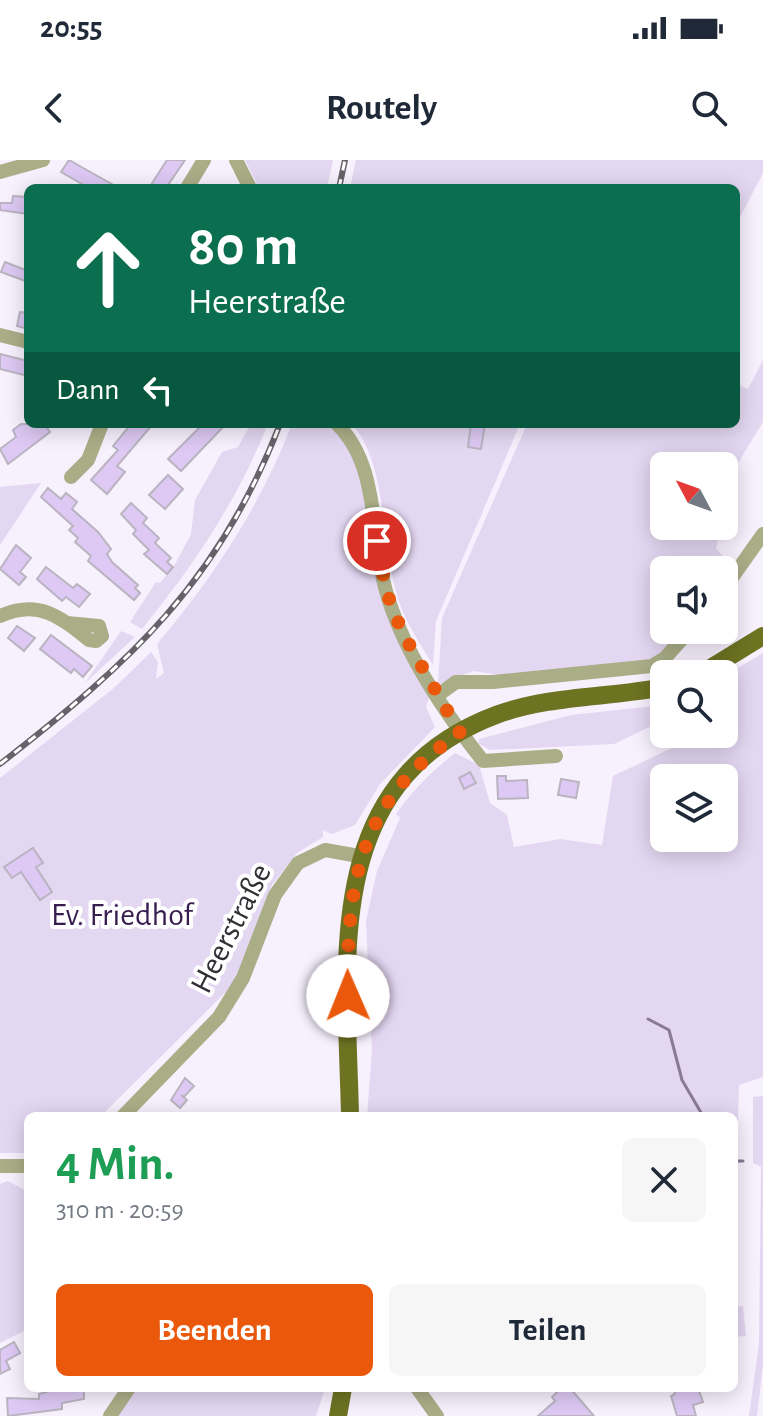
<!DOCTYPE html>
<html lang="de">
<head>
<meta charset="utf-8">
<style>
	body { margin:0; font-family:"Alegreya Sans",sans-serif; background:#f6f6f7; color:#1f2937; height:100vh; display:flex; flex-direction:column; font-size:30px; white-space:nowrap }
	* { box-sizing:border-box; margin:0 }
	p { font-size:26px; color:#747a83 }
	.icon { flex:none; width:44px; height:44px; fill:none; stroke:currentColor; stroke-width:2; stroke-linecap:round; stroke-linejoin:round }
	.map { position:relative; flex:1; overflow:hidden }
	.drawer { position:absolute; left:24px; top:952px; width:714px; height:280px; display:flex; flex-direction:column; background:#fff; border-radius:12px; box-shadow:0 4px 20px #0003 }
	.drawer>* { flex:none }
	.guide { position:absolute; left:24px; top:24px; width:716px; height:244px; border-radius:12px; box-shadow:0 4px 20px #0003; background:#0b6e4f; color:#fff; overflow:hidden }
	.needle { width:52px; rotate:311deg }
	.tools { position:absolute; left:650px; top:292px; display:grid; gap:16px }
	.tools a { display:grid; place-items:center; width:88px; height:88px; border-radius:12px; background:#fff; box-shadow:0 4px 20px #0003; font-size:40px }
	.pin { position:absolute; display:grid; place-items:center; width:68px; height:68px; color:#fff; margin:-34px; border:4px solid #fff; border-radius:50%; box-shadow:0 2px 8px #0007 }
	.me { position:absolute; width:88px; margin:-44px; rotate:359deg; stroke-linejoin:round; filter:drop-shadow(0 0 6px #0008) }
	.turn { display:flex; align-items:center; gap:28px; height:168px; padding:0 32px; font-size:36px }
	.turn .icon { width:104px; height:104px; stroke-width:2.5 }
	.turn b { display:block; font-size:56px; line-height:68px }
	.then { display:flex; align-items:center; height:76px; padding:0 32px; background:#0003; gap:16px; font-size:30px }
	.round { display:grid; place-items:center; flex:none; width:84px; height:84px; border-radius:12px; background:#f6f6f7 }
	.head { display:flex; align-items:center; justify-content:space-between; height:136px; padding:0 32px }
	h1 { font-size:48px; font-weight:700; line-height:60px; color:#1e9e55 }
	.action { display:flex; gap:16px; margin-top:auto; padding:16px 32px }
	.action a { flex:1; height:92px; border-radius:12px; background:#ea580c; color:#fff; font-size:32px; font-weight:700; line-height:92px; text-align:center }
	.action a+a { background:#f6f6f7; color:#1f2937 }
	.status { display:flex; justify-content:space-between; align-items:center; height:56px; padding:0 40px; background:#fff; direction:ltr }
	.status svg { height:22px; fill:currentColor }
	header { display:flex; justify-content:space-between; align-items:center; height:104px; padding:0 32px; background:#fff; font-size:36px; font-weight:700 }
	.map>svg:first-child { display:block }
	.green { fill:#e4d7f2; fill-rule:evenodd }
	.lines { fill:none; stroke-linecap:round; stroke-linejoin:round }
	.stream { stroke:#887a98; stroke-width:3 }
	.building { fill:#ddc9f4; stroke:#bab4c1; stroke-width:2 }
	.minor { stroke:#aaae87; stroke-width:14 }
	.major { stroke:#6e7322; stroke-width:18 }
	.rail-casing { stroke:#656269; stroke-width:6 }
	.rail { stroke:#fff; stroke-width:3; stroke-dasharray:9; stroke-linecap:butt }
	.route { stroke:#ea580c; stroke-width:14; stroke-dasharray:0 25.2 }
	.labels { text-anchor:middle; stroke-width:8; stroke-linejoin:round; paint-order:stroke }
	.park-label { font-size:32px; fill:#371d4f; stroke:#fff }
	.street-label { font-size:32px; fill:#312f34; stroke:#fff }
</style>
</head>
<body>
<div class="status"><b>20:55</b><svg viewBox="0 0 49 12"><path d="M0 12V9h3v3zM5 12V6h3v6zM10 12V3h3v9zM15 12V0h3v12zM26 1h20v11H26zM47 4h2v5h-2z"/></svg></div>
<header><svg class="icon" aria-label="back" viewBox="0 0 24 24"><path d="M15 5l-7 7 7 7"/></svg>Routely<svg class="icon" aria-label="search" viewBox="0 0 24 24"><circle cx="10" cy="10" r="6"/><path d="M15 15l6 6"/></svg></header>
<div class="map">
<svg width="763" height="1256" viewBox="0 0 763 1256">
	<rect width="100%" height="100%" fill="#f7f1fe"/>
	<g class="green">
		<path d="M245,0H333L327,28H259Z"/>
		<path d="M356,0H763V13L736,65V28H350Z"/>
		<path d="M763,200V262L735,308L724,356V306H664V366H722L716,388L737,413L724,429V410H664V470H690L665,498L524,519L474,511L438,524L442,458L527,264H736V224L748,229Z"/>
		<path d="M251,264H268C237,341 194,405 142,469L130,462L156,422L160,423L174,406L191,374L195,340L222,292L238,287Z"/>
		<path d="M292,264H330L338,271L357,305L372,369L429,537L426,547L435,567L380,624L355,665L332,674L323,670V677L297,693L272,725L237,821L101,956H28V993H0V618L114,528L151,492L158,502L156,519L164,513L157,484C214,417 260,346 292,264Z"/>
		<path d="M352,264H520L436,461L433,505C419,482 404,460 397,435C381,384 388,305 352,264Z"/>
		<path d="M41,323L0,385V327Z"/>
		<path d="M121,471L135,477L85,523Z"/>
		<path d="M763,493V917L739,925L735,1062L734,956H367L372,891L366,761L377,711L400,658L396,654C413,630 432,611 455,593L479,605L490,643L507,655L514,687L560,679L602,685L613,616L695,577V574H724V516ZM664,618H724V678H664Z"/>
		<path d="M664,545V560L614,584L490,590L479,584V579L571,555Z"/>
		<path d="M763,936V1205L757,1256H749L759,1183L761,1007L753,1003V937Z"/>
		<path d="M8,1021L28,1032V1169L0,1183V1024Z"/>
		<path d="M743,1146L746,1176L734,1177V1147Z"/>
		<path d="M137,1228H325L316,1256H117Z"/>
	</g>
	<g class="lines">
		<g class="stream">
			<path d="M648,859L669,870L682,920L703,956"/>
			<path d="M734,1001H743"/>
		</g>
	</g>
	<g class="building">
		<path d="M69,0L92,13L119,28H89L61,12Z"/>
		<path d="M167,0H185L166,28H149Z"/>
		<path d="M13,36L28,37V54L0,50V43H12Z"/>
		<path d="M5,102L28,111V122L1,112Z"/>
		<path d="M20,152L28,153V169L17,166Z"/>
		<path d="M0,194L28,201V216L0,209Z"/>
		<path d="M21,264H44L50,272L8,304L0,289L16,277L13,270Z"/>
		<path d="M131,264H153L117,306L125,312L107,334L91,320L118,290L113,286Z"/>
		<path d="M203,264H226L181,311L168,299Z"/>
		<path d="M471,264H485L481,289L468,287Z"/>
		<path d="M168,315L183,329L165,349L149,335Z"/>
		<path d="M48,328L61,339L66,333L77,342L72,349L98,372L111,389L107,394L112,402L138,425L135,428L140,433L134,440L88,401L91,396L75,382L78,378L69,370L73,366L41,337Z"/>
		<path d="M131,343L147,358L143,363L159,378L155,383L171,398L167,402L173,407L167,414L144,394L149,390L133,374L136,370L121,354Z"/>
		<path d="M16,385L31,398L20,412L26,417L19,425L0,409Z"/>
		<path d="M46,407L73,428L77,424L90,434L79,447L66,437L62,441L37,419Z"/>
		<path d="M17,466L35,478L24,491L8,478Z"/>
		<path d="M51,475L92,506L83,517L74,509L71,513L40,489Z"/>
		<path d="M470,612L476,623L464,629L459,618Z"/>
		<path d="M497,616H506V621L527,620L528,638L498,639Z"/>
		<path d="M561,619L579,622L576,638L558,635Z"/>
		<path d="M33,688L43,703L36,707L52,732L40,740L21,712L12,718L4,707Z"/>
		<path d="M185,918L194,926L184,937L181,935L187,940L180,948L171,940Z"/>
		<path d="M14,1182L20,1193L6,1201L10,1209L0,1214V1190Z"/>
		<path d="M84,1228V1239L62,1243V1249L8,1256L7,1238L39,1239V1234L50,1231Z"/>
		<path d="M561,1228H570L594,1256H538L555,1241L552,1237Z"/>
		<path d="M673,1228H698L703,1242L693,1245L696,1256H677L671,1236L675,1234Z"/>
	</g>
	<g class="lines">
		<g class="minor">
			<path d="M236,0L250,28"/>
			<path d="M0,12L43,0"/>
			<path d="M187,28L204,0"/>
			<path d="M0,175L28,182"/>
			<path d="M337,264C380,306 370,376 386,431C403,491 444,552 483,601L556,596"/>
			<path d="M71,317L88,300L102,264"/>
			<path d="M724,429L763,374"/>
			<path d="M0,456C38,439 59,456 89,480L96,481L102,476L99,466L67,463"/>
			<path d="M438,535L456,522H493L652,506L665,498L690,470"/>
			<path d="M123,956L219,857L243,818L275,735L298,703L325,690L359,696"/>
			<path d="M0,1006H28"/>
			<path d="M417,1228L437,1256"/>
			<path d="M110,1256L129,1228"/>
		</g>
		<g class="major">
			<path d="M701,514L763,476"/>
			<path d="M350,956C347,805 319,622 496,555C550,535 608,538 664,527"/>
			<path d="M338,1256L343,1228"/>
		</g>
		<defs>
			<g id="rail">
				<path d="M339,28L345,0"/>
				<path d="M0,604C130,503 219,422 280,264"/>
			</g>
		</defs>
		<use href="#rail" class="rail-casing"/>
		<use href="#rail" class="rail"/>
	</g>
	<g class="lines">
		<path class="route" d="M348,836C346,722 360,639 460,573L402,472L386,431L377,381"/>
	</g>
	<g class="labels">
		<g class="park-label">
			<text x="122" y="765">Ev. Friedhof</text>
		</g>
		<g class="street-label">
			<text transform="translate(230 768) rotate(-63)" y="11">Heerstraße</text>
		</g>
	</g>
</svg>
<div class="tools">
<a><svg class="needle" viewBox="-14 -14 28 28"><path d="M0-13l5 13h-10z" fill="#e53935"/><path d="M0 13l5-13h-10z" fill="#747a83"/></svg></a>
<a><svg class="icon" aria-label="sound" viewBox="0 0 24 24"><path d="M4 9h4l5-4v14l-5-4H4zM17 9q2 3 0 6"/></svg></a>
<a><svg class="icon" aria-label="search" viewBox="0 0 24 24"><circle cx="10" cy="10" r="6"/><path d="M15 15l6 6"/></svg></a>
<a><svg class="icon" aria-label="layers" viewBox="0 0 24 24"><path d="M12 4l9 5-9 5-9-5zM3 14l9 5 9-5"/></svg></a>
</div>
<div class="pin" style="left:377px;top:381px;background:#d93025"><svg class="icon" aria-label="arrive" viewBox="0 0 24 24"><path d="M6 21V4h12l-3 4 3 4H6"/></svg></div>
<svg class="me" style="left:348px;top:836px" viewBox="-20 -20 40 40"><circle r="19" fill="#fff"/><path d="M0-13L10 11 0 6-10 11z" fill="#ea580c"/></svg>
<div class="guide">
<div class="turn"><svg class="icon" aria-label="ahead" viewBox="0 0 24 24"><path d="M12 20V5M6 11l6-6 6 6"/></svg><div><b>80 m</b>Heerstraße</div></div>
<div class="then">Dann<svg class="icon" aria-label="left" viewBox="0 0 24 24"><path d="M17 20v-9H6M10 6l-5 5 5 5"/></svg></div>
</div>
<section class="drawer">
<div class="head"><div><h1>4 Min.</h1><p>310 m · 20:59</p></div><a class="round"><svg class="icon" aria-label="close" viewBox="0 0 24 24"><path d="M6 6l12 12M18 6L6 18"/></svg></a></div>
<div class="action"><a>Beenden</a><a>Teilen</a></div>
</section>
</div>
</body>
</html>
